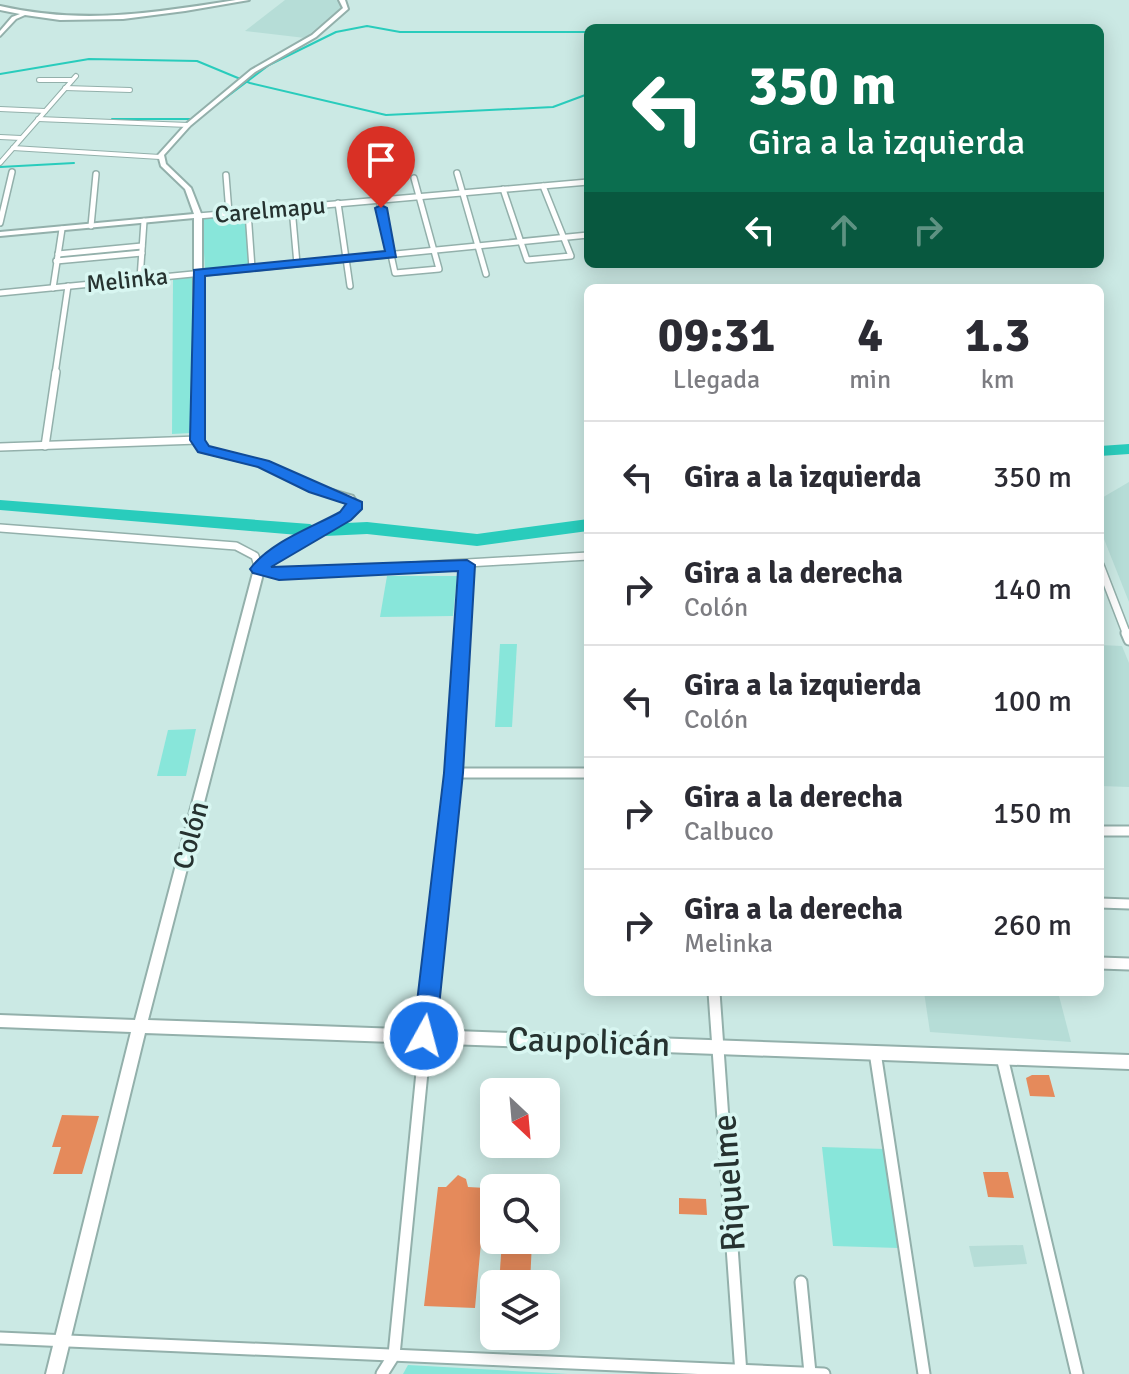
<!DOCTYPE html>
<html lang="es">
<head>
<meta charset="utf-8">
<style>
	body { margin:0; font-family:Signika,sans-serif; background:#f2f2f3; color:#2b2b33; height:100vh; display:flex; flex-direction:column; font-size:30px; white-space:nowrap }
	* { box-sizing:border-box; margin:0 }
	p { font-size:26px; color:#7c7c81 }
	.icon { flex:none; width:44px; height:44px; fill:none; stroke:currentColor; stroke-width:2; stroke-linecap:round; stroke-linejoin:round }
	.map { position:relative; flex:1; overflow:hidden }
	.details { position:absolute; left:584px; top:284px; width:520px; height:712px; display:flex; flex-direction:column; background:#fff; border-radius:12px; box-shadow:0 4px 20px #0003 }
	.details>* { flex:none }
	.banner { position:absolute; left:584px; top:24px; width:520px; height:244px; border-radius:12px; box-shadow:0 4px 20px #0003; background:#0b6e4f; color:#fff; overflow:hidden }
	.needle { width:52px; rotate:154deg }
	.tools { position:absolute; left:480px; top:1078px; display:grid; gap:16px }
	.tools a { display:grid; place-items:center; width:80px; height:80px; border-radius:12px; background:#fff; box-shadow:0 4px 20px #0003; font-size:40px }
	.pin { position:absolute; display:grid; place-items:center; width:68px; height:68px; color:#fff; margin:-82px -34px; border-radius:50% 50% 50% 0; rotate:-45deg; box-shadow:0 0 8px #0007 }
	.pin .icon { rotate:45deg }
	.me { position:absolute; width:88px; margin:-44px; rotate:7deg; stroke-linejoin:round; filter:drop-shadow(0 0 6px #0008) }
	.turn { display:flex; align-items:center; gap:28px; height:168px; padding:0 32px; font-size:36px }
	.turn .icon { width:104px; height:104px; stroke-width:2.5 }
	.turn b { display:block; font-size:56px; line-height:68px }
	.lanes { display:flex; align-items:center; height:76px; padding:0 32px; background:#0003; justify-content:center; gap:40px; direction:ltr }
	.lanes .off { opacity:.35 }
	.eta { display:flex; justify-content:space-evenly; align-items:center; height:136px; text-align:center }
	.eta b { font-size:48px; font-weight:700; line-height:56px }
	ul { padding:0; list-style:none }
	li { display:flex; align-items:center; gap:24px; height:112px; padding:0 32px; border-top:2px solid #e1e1e2 }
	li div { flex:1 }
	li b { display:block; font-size:30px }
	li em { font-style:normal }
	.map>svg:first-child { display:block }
	.built { fill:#b6ddd7 }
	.green { fill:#88e6da }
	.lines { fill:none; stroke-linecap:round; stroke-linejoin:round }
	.stream { stroke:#29ccbc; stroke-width:2 }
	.river { fill:#29ccbc; fill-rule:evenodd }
	.building { fill:#e58a5b }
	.minor-far4-casing { stroke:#93b0ab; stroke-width:6 }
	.minor-far3-casing { stroke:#93b0ab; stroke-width:8 }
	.minor-far2-casing { stroke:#93b0ab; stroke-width:10 }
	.minor-far1-casing { stroke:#93b0ab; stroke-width:13 }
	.minor-casing { stroke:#93b0ab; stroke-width:15 }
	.tertiary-casing { stroke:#93b0ab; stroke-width:4 }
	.minor-far4 { stroke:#fff; stroke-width:4 }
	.minor-far3 { stroke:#fff; stroke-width:5 }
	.minor-far2 { stroke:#fff; stroke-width:7 }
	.minor-far1 { stroke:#fff; stroke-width:9 }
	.minor { stroke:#fff; stroke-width:11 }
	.tertiary { fill:#fff; fill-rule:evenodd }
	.route { fill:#1a73e8; stroke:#114b97; stroke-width:2 }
	.labels { text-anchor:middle; stroke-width:7; stroke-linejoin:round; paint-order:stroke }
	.far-street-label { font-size:24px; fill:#263230; stroke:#d8f6f1 }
	.street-label { font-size:28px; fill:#263230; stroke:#d8f6f1 }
	.near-street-label { font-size:34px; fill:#263230; stroke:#d8f6f1 }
</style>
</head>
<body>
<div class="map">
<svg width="1129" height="1374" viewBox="0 0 1129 1374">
	<rect width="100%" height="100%" fill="#cbe9e4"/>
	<g class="built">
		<path d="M285,0H339L343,6L305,38L245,31Z"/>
		<path d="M1129,482V602L1100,529V499Z"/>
		<path d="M1100,645L1122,646L1129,663V787L1100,786Z"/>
		<path d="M924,992H1058L1071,1042L930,1032Z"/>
		<path d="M1023,1245L1027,1264L974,1267L969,1246Z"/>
	</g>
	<g class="green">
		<path d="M246,214L250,266L205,270L202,218Z"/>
		<path d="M193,277L191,433L172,434L173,279Z"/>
		<path d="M387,576H457L453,616L380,617Z"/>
		<path d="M500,644H517L512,727H495Z"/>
		<path d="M196,729L186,776H157L168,730Z"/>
		<path d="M822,1147L885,1149L899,1248L833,1246Z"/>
		<path d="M408,1365L568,1374H403Z"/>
	</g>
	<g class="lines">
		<g class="stream">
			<path d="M0,74L89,59L197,61L250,83L386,115L553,107L588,94"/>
			<path d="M208,111L269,65L336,32L367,26L400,32H588"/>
			<path d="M112,119H190"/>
			<path d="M0,167L74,163"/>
		</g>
		<g class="river">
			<path d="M1129,444V454L1100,456V446Z"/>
			<path d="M0,500L310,524L318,528L325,524L367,522L477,534L588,519V531L477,546L367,534L325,536L318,532L310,536L0,510Z"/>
		</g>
	</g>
	<g class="building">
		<path d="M1032,1075H1049L1055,1097L1030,1096L1026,1078Z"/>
		<path d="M62,1115L99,1116L82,1174H53L61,1147H52Z"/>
		<path d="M983,1172H1008L1014,1198L988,1197Z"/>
		<path d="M458,1175L466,1179L468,1187L486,1188L475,1308L424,1306L438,1187H446Z"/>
		<path d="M679,1198L706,1199L707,1215L679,1214Z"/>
		<path d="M502,1241H532L530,1284H499Z"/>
	</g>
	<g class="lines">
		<defs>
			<g id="minor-far4">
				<path d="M39,80H72"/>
				<path d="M65,88L130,90"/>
				<path d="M0,109L45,111"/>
				<path d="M38,119L188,125"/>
				<path d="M0,137L21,138"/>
				<path d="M13,148L160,157"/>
				<path d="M0,163L76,76"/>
			</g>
			<g id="minor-far3">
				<path d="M457,173L486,274"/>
				<path d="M226,175L229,213"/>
				<path d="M503,189L527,260L571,256L543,186"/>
				<path d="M379,200L395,273L439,269L414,178"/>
				<path d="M338,203L350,286"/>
				<path d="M292,208L297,264"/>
				<path d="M248,212L252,268"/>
				<path d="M198,216L588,182"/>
				<path d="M0,223L12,172"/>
				<path d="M91,226L96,174"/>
				<path d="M58,254L142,246"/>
				<path d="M56,261L142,253"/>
				<path d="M140,279L144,221"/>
				<path d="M53,288L62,229"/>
				<path d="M0,293L588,235"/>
				<path d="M55,374L68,286"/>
			</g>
			<g id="minor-far2">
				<path d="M45,446L56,372"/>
				<path d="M0,447L198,440"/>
				<path d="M0,528L236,546L255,556L259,569L279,574L588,556"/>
				<path d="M1100,565L1127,635"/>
				<path d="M463,635L467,565"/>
			</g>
			<g id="minor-far1">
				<path d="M1126,633L1129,640"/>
				<path d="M454,773H588"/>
				<path d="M1100,831H1129"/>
				<path d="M1100,903L1129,904"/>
				<path d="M432,963L454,773L463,633"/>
			</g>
			<g id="minor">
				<path d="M1100,963L1129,964"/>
				<path d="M714,992L741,1374"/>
				<path d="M875,1052L924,1374"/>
				<path d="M1002,1057L1077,1374"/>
				<path d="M801,1282L810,1373"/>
				<path d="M0,1338L824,1374"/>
				<path d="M382,1374L394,1355L433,961"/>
			</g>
			<g id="tertiary">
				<path d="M236,0H249L185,11L123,19L60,20L25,15L16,19L0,36V31L12,17L20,14L0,10V6C83,25 153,13 236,0Z"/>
				<path d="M339,0H345L348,9L316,37L255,72L190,126L164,155L166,164L191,188L202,216V440L206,447L266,462L318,486L353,496L360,507C334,536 291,543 264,570L148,1020L1129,1055V1069L145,1033L62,1374H46L131,1032L0,1027V1015L135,1020L254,569L268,554L342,514L350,506L346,500L312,490L260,466L200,451L194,440V218L0,236V232L194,214L185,189L161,166L158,155L186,124L251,70L312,35L343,8Z"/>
			</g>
		</defs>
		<use href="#minor-far4" class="minor-far4-casing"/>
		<use href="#minor-far3" class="minor-far3-casing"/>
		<use href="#minor-far2" class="minor-far2-casing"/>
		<use href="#minor-far1" class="minor-far1-casing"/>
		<use href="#minor" class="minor-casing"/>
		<use href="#tertiary" class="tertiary-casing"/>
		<use href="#minor-far4" class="minor-far4"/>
		<use href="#minor-far3" class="minor-far3"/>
		<use href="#minor-far2" class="minor-far2"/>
		<use href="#minor-far1" class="minor-far1"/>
		<use href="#minor" class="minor"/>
		<use href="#tertiary" class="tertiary"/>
	</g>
	<path class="route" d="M381,205L387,208L396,257L205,276V440L209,446L269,461L362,502V509L351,520L271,567L467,560L475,565L463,773L436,1036L432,1043L424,1046L416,1043L413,1036L444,773L458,571L279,580L253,573L250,569C270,542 311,528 340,512L346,504L309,492L258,467L198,452L190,440L194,270L385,251L375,208Z"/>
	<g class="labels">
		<g class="far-street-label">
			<text transform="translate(270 210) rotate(-5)" y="8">Carelmapu</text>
			<text transform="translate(127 280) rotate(-6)" y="8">Melinka</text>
		</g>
		<g class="street-label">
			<text transform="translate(190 835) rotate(-75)" y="10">Colón</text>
		</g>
		<g class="near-street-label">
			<text transform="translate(589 1041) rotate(2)" y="12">Caupolicán</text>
			<text transform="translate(728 1183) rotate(-94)" y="12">Riquelme</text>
		</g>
	</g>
</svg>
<div class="tools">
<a><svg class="needle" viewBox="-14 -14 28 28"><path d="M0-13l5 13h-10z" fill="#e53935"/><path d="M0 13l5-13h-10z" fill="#7c7c81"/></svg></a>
<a><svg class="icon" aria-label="search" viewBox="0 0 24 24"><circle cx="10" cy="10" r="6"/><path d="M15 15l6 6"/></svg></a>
<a><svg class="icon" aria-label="layers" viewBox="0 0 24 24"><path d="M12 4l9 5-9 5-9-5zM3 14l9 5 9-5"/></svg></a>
</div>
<div class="pin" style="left:381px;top:208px;background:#d93025"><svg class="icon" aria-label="arrive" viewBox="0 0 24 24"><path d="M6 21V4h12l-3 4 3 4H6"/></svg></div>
<svg class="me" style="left:424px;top:1036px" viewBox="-20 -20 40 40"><circle r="17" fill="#1a73e8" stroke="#fff" stroke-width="3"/><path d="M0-11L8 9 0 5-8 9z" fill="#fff"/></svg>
<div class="banner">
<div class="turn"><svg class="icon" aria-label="left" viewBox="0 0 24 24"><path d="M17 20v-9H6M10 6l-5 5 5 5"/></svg><div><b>350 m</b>Gira a la izquierda</div></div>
<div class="lanes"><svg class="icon" aria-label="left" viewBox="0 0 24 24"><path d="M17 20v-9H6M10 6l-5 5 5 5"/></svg><svg class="icon off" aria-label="ahead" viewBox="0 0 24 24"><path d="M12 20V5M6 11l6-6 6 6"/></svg><svg class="icon off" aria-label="right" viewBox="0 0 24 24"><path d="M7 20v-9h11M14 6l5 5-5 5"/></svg></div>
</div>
<section class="details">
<div class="eta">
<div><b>09:31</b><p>Llegada</p></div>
<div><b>4</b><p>min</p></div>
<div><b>1.3</b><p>km</p></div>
</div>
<ul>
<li><svg class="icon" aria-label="left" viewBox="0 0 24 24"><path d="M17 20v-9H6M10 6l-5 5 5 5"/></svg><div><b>Gira a la izquierda</b></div><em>350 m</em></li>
<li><svg class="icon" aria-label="right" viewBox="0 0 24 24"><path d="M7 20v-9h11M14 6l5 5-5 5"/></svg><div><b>Gira a la derecha</b><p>Colón</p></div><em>140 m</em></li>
<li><svg class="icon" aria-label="left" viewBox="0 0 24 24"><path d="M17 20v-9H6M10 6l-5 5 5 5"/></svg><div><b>Gira a la izquierda</b><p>Colón</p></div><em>100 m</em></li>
<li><svg class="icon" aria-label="right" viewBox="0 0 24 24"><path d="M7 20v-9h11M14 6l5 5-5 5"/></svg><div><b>Gira a la derecha</b><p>Calbuco</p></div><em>150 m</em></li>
<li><svg class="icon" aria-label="right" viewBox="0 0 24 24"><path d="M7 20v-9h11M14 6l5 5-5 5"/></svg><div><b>Gira a la derecha</b><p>Melinka</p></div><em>260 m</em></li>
</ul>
</section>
</div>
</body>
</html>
